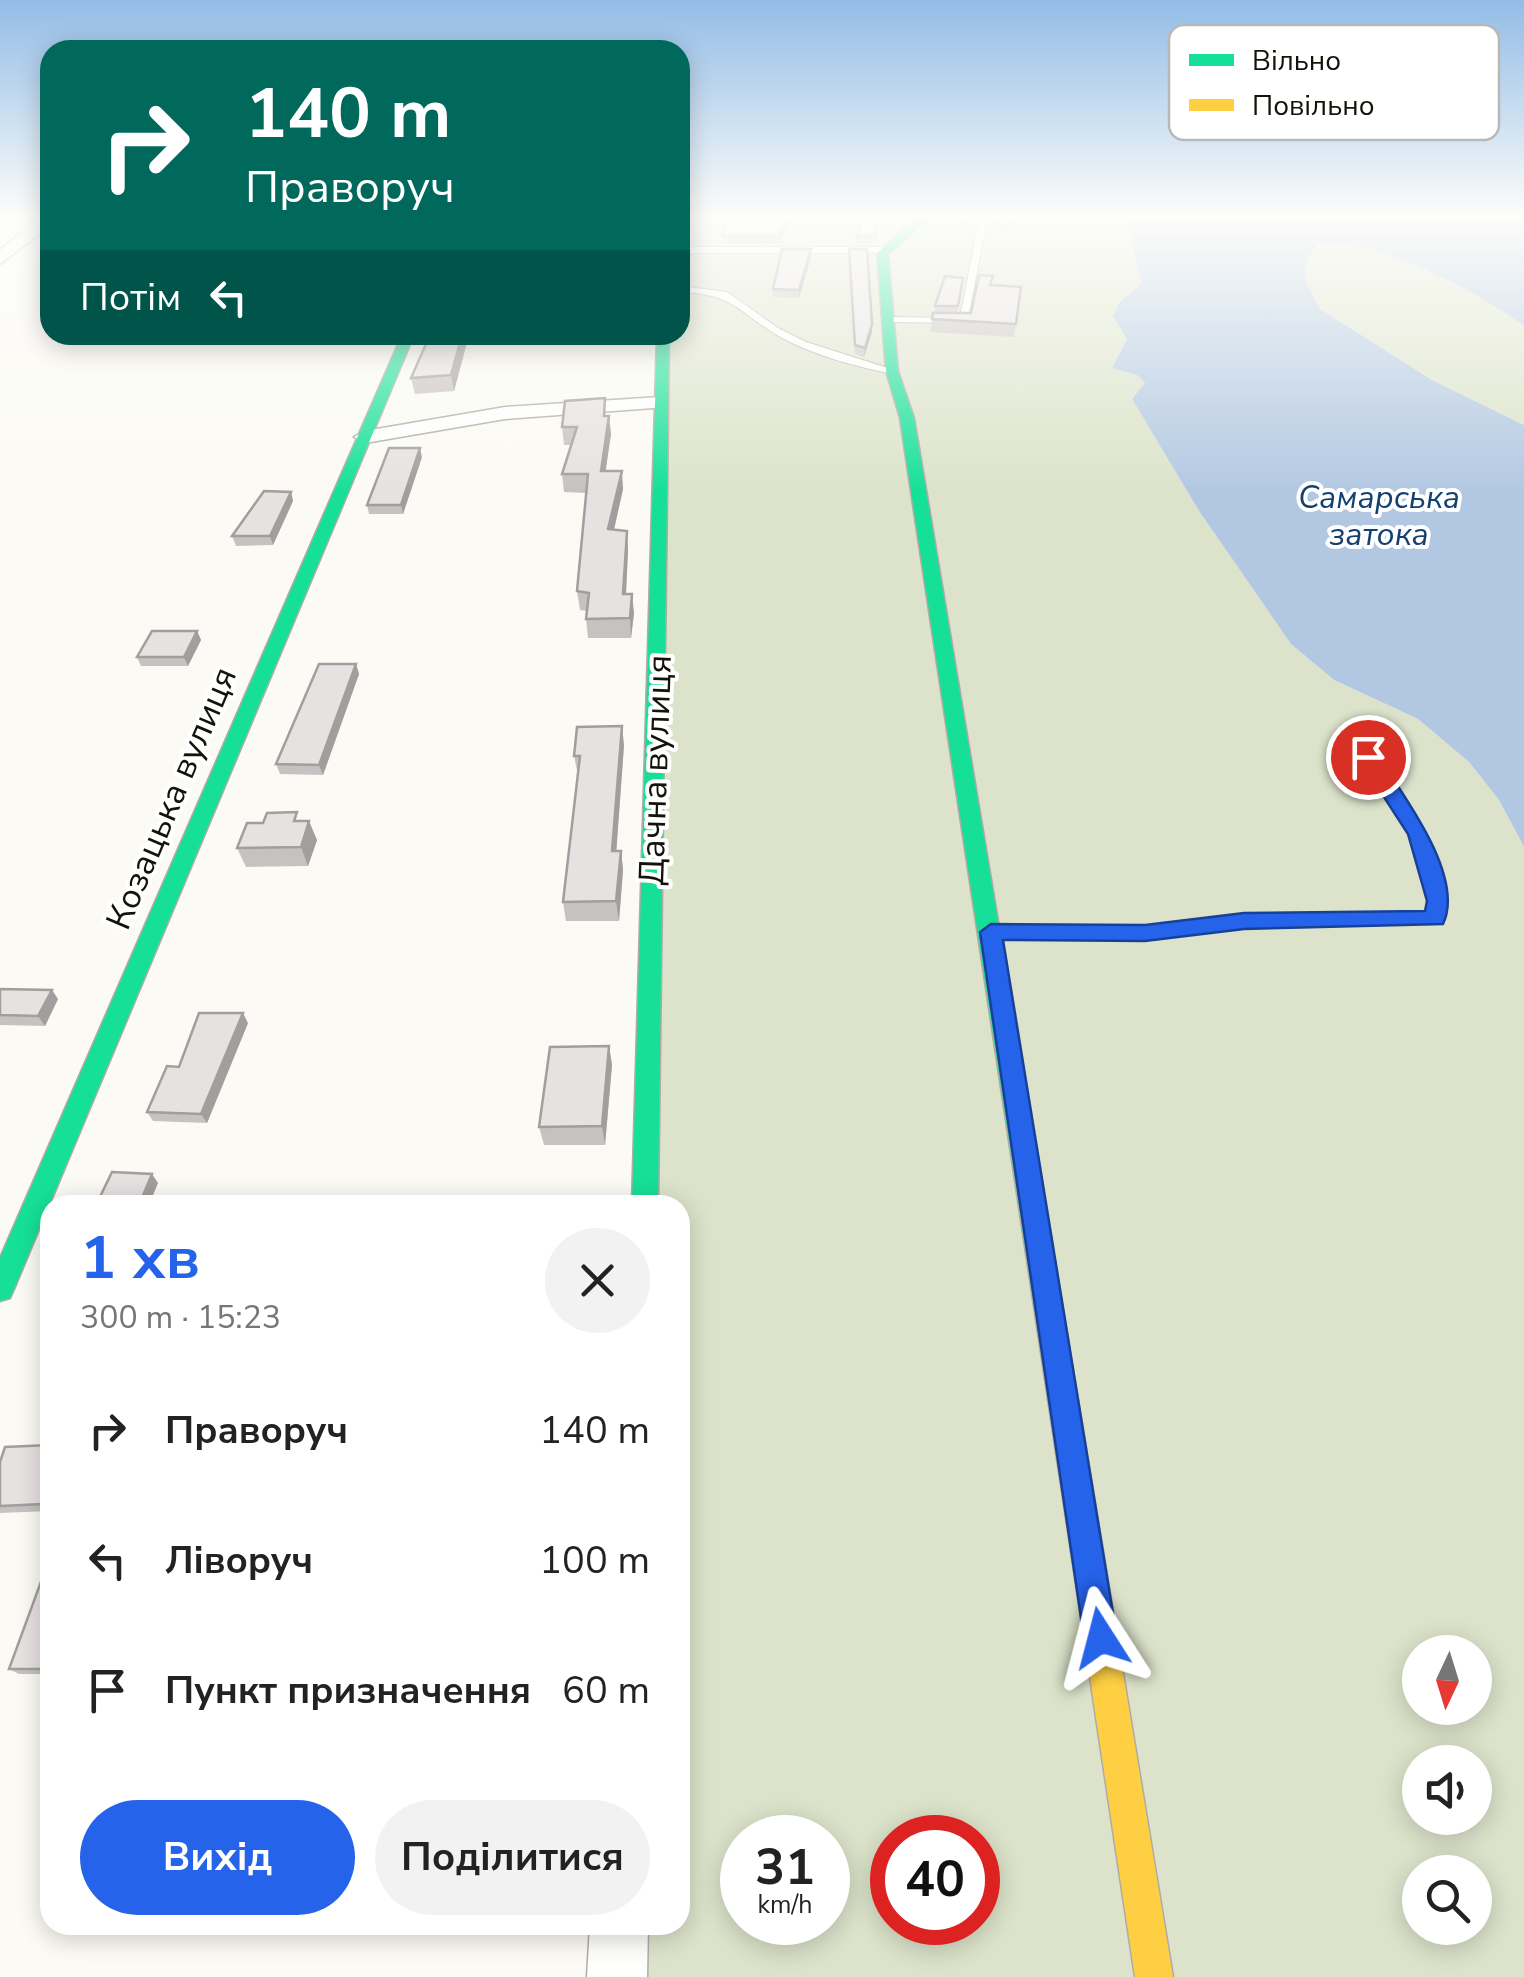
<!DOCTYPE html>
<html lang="uk">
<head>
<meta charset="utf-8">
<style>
	body { margin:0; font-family:"Nunito Sans",sans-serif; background:#f2f2f2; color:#222; height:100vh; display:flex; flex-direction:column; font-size:38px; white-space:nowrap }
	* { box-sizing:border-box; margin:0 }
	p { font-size:32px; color:#767676 }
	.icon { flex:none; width:55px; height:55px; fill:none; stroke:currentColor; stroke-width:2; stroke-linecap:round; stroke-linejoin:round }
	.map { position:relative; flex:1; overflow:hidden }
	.panel { position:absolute; left:40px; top:1195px; width:650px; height:740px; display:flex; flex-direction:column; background:#fff; border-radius:30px; box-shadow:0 5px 25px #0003 }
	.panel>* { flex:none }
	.banner { position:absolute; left:40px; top:40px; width:650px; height:305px; border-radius:30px; box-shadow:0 5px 25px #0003; background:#00695c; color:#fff; overflow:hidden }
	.needle { width:65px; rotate:184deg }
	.fabs { position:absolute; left:1402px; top:1635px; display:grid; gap:20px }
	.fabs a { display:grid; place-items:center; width:90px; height:90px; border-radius:50%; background:#fff; box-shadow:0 5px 25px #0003; font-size:50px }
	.speed { position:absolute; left:720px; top:1815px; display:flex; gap:20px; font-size:50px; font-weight:700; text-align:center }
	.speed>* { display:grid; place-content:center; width:130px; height:130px; border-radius:50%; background:#fff; box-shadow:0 5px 25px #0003; line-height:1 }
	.speed small { font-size:25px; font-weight:400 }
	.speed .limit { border:15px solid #d22; background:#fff; color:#111 }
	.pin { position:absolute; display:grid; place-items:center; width:85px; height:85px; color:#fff; margin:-42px; border:5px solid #fff; border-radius:50%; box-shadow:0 2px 10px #0007 }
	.me { position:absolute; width:110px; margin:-55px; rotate:351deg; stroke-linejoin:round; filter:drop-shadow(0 0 8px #0008) }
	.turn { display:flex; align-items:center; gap:35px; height:210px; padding:0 40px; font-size:45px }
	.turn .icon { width:130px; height:130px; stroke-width:2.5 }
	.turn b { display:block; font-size:70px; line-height:85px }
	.then { display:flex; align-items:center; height:95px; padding:0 40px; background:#0003; gap:20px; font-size:38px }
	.round { display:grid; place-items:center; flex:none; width:105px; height:105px; border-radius:52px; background:#f2f2f2 }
	.head { display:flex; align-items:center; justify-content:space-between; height:170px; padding:0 40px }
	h1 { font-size:60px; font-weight:700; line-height:75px; color:#2563eb }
	.cta { display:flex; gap:20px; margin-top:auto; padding:20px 40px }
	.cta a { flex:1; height:115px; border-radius:60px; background:#2563eb; color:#fff; font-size:40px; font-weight:700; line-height:115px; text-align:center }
	.cta a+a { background:#f2f2f2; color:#222 }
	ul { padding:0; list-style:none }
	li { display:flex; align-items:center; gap:30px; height:130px; padding:0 40px }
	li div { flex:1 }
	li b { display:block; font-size:38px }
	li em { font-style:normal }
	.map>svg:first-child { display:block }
	.green { fill:#dce3ca; fill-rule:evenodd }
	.water { fill:#b2c8e2 }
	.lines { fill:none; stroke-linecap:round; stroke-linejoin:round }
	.lane-casing { stroke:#aeaca5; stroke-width:2 }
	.street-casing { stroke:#aeaca5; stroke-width:3 }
	.fast-casing { stroke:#aeaca5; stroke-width:3 }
	.slow-casing { stroke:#aeaca5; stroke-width:3 }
	.lane { fill:#fefefd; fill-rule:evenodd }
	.street { fill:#fefefd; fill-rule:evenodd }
	.fast { fill:#16e098; fill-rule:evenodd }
	.slow { fill:#ffcf43; fill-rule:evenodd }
	.wall { fill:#c7c2c2 }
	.shaded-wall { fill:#a29e9e }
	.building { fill:#e7e2e2; stroke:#a29e9e; stroke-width:2.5 }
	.route { fill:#2563eb; stroke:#184099; stroke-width:2.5 }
	.labels { text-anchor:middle; stroke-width:8; stroke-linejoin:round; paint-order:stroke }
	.far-water-label { font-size:32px; font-style:italic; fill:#144072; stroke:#fff }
	.street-label { font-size:35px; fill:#15120a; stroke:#fff }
	.key { fill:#fff; stroke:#b9b8b6; stroke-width:2.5 }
	.key-label { font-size:28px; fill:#15120a }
</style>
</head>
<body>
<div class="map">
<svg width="1524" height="1977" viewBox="0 0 1524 1977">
	<rect width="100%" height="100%" fill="#fbfaf4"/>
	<g class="green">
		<path d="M680,215H1125L1141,283L1119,303L1127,339L1112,368L1137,375L1146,384L1132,399L1199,511L1291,644L1334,680L1418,719L1469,762L1499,800L1524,847V1977H643L641,1925H680V1205H657L670,335H680ZM1420,1652H1475V1708H1420ZM1420,1762H1475V1818H1420ZM742,1838H828V1922H742ZM892,1838H978V1922H892ZM1420,1872H1475V1928H1420Z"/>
		<path d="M1336,240C1399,255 1473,286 1524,326V425L1432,380L1320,309L1306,282L1305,263L1317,245Z"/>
	</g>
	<path class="water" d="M1125,215H1524V326C1484,295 1366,232 1317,245L1305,263L1306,282L1320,309L1432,380L1524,425V847L1499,800L1469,762L1418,719L1334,680L1291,644L1199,511L1132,399L1145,383L1137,375L1112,368L1127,339L1113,316L1119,303L1141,283Z"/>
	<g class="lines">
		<defs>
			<g id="lane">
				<path d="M980,215H988L967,323L887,322L885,320L890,317L960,318Z"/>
				<path d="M680,247H886L890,250L886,253H680Z"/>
				<path d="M680,286L727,292L778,328L806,342L897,371L892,374C856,366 819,357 786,340C740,316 737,293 680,292Z"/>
				<path d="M1368,752L1373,754C1402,796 1460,870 1441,923L1244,927L1145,939L991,938L983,932L991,926L1145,927L1244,915L1427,913C1429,853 1392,805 1361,757Z"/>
			</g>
			<g id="street">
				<path d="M43,215H50V226L0,264V250Z"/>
				<path d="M660,397L667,399V407L505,419L365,443L354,437L365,431L505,407Z"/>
				<path d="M590,1925H648L647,1977H587Z"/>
			</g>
			<g id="fast">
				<path d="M921,215H933L888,254L898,371L914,418L1103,1551L1098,1562L1087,1567L1076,1562L1071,1551L900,418L886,371L877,253Z"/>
				<path d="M402,335H414L14,1289L10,1298L0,1301V1258Z"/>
				<path d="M657,335H669L658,1205H632Z"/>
			</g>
			<path id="slow" d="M1087,1535L1098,1540L1103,1551L1173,1977H1135L1071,1551L1076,1540Z"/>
		</defs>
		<use href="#lane" class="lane-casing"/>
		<use href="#street" class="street-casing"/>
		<use href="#fast" class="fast-casing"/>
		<use href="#slow" class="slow-casing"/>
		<use href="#lane" class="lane"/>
		<use href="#street" class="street"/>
		<use href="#fast" class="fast"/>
		<use href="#slow" class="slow"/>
	</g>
	<g class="wall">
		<path d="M724,216H793L779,243H723Z"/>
		<path d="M936,216H977L974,228L935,224Z"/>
		<path d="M988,216H1022L1017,225H1011L1009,233L989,230Z"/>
		<path d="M876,235V243H856V236Z"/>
		<path d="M811,249V257L799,298L773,297V289Z"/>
		<path d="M849,249L872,324V332L864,357L855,354Z"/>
		<path d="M963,278L957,313H971L992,285L1021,287L1014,337L930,332L935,306Z"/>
		<path d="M469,335L454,391L415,394L411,378Z"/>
		<path d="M606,416L611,434L605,471L623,489L614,530L627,531L628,550L626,594L634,613L631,638H588L586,619L587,611L580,610L577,591L586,493L564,492L562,474L572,445H564L562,427Z"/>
		<path d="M422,457L403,514H369L367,505Z"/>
		<path d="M291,492L293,501L273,545L236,546L232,536Z"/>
		<path d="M197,631L201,640L188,666H141L137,657Z"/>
		<path d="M356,664L359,674L323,775L280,774L276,764Z"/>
		<path d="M624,745L616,851H621L623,870L619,921H566L563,902L578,775L574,756Z"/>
		<path d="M300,821L317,840L308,866L246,867L237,848Z"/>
		<path d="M0,989L58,999L45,1026L0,1025Z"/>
		<path d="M248,1023L207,1123L153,1121L147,1112L179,1067Z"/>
		<path d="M609,1046L612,1065L605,1145H544L539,1127Z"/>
		<path d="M50,1445V1511L0,1513V1462Z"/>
		<path d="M50,1568V1674H19L9,1669Z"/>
	</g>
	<g class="shaded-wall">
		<path d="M789,216H793L779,243V236Z"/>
		<path d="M811,249V257L799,298V290Z"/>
		<path d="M872,324V332L864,357L865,348Z"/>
		<path d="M462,335H469L454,391L451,375Z"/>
		<path d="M609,416L611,434L603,489L601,471Z"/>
		<path d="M420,448L422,457L403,514L401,505Z"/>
		<path d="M622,471L623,489L610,547L608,529Z"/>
		<path d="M291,492L293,501L273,545L270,536Z"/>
		<path d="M627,531L628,550L625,613L623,594Z"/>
		<path d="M632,594L634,613L631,638L630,618Z"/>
		<path d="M197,631L201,640L188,666L184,657Z"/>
		<path d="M356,664L359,674L323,775L319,765Z"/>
		<path d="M622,726L624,745L615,870L612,851Z"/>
		<path d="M309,821L317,840L308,866L301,847Z"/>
		<path d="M621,851L623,870L619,921L616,901Z"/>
		<path d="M52,990L58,999L45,1026L38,1016Z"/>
		<path d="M243,1013L248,1023L207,1123L201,1114Z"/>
		<path d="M609,1046L612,1065L605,1145L602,1126Z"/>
		<path d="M152,1174L158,1183L149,1205H139Z"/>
		<path d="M50,1482V1510L43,1504Z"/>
	</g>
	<g class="building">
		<path d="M724,216H789L779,236H723Z"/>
		<path d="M864,216H875L876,235L856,236Z"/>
		<path d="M936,216H976L974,221Z"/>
		<path d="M989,216H1019L1018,217H1012L1010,225L990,223Z"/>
		<path d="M782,249H811L799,290L773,289Z"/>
		<path d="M849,249H867L872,324L865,348L855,345Z"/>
		<path d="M979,275L993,276L990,285L1021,287L1016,324L932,319L933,313H971Z"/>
		<path d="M945,276L963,278L958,306H935Z"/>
		<path d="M430,335H462L451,375L411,378Z"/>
		<path d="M605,398L604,416H609L601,471H622L608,529L627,531L623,594H632L630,618L586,619L589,593L577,591L588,474H562L577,427H562L565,401Z"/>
		<path d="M389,448H420L401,505H367Z"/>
		<path d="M264,491L291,492L270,536H232Z"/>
		<path d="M152,631H197L184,657H137Z"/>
		<path d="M319,664H356L319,765L276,764Z"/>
		<path d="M622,726L612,851H621L616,901L563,902L580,756H574L577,727Z"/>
		<path d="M297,812L294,821H309L301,847L237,848L247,823H263L267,813Z"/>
		<path d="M0,989L52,990L38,1016L0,1015Z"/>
		<path d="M199,1013H243L201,1114L147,1112L167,1066L179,1067Z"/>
		<path d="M609,1046L602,1126L539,1127L550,1047Z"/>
		<path d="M112,1172L152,1174L139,1205L97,1203Z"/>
		<path d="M50,1445V1482L43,1504L0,1506V1462L5,1447Z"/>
		<path d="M46,1568H50V1669H9Z"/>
	</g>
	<linearGradient id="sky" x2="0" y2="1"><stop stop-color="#92bce6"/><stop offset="0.44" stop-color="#fdfdfa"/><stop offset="1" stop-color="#fdfdfa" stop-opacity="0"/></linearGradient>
	<rect width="1524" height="492" fill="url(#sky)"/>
	<path class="route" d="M1368,751L1375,752C1401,792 1466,876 1443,924L1244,929L1145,941L1003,940L1117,1638L1112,1650L1101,1655L1089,1650L1084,1638L980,932L991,924L1145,925L1244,913L1425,911L1427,901L1408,834L1358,757Z"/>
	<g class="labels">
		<g class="far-water-label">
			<text x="1379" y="508">Самарська<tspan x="1379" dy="37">затока</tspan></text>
		</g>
		<g class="street-label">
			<text transform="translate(655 770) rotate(-88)" y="12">Дачна вулиця</text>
			<text transform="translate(171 798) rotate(-67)" y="12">Козацька вулиця</text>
		</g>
	</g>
	<rect x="1169" y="25" width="330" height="115" rx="15" class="key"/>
	<rect x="1189" y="54" width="45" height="12" fill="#16e098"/>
	<rect x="1189" y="99" width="45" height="12" fill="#ffcf43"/>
	<g class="key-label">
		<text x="1252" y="70">Вільно</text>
		<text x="1252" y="115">Повільно</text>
	</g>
</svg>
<div class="fabs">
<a><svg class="needle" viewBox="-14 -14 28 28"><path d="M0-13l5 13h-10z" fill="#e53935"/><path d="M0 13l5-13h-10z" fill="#767676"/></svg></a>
<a><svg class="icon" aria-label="sound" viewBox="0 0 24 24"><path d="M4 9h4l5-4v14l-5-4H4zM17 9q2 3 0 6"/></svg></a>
<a><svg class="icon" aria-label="search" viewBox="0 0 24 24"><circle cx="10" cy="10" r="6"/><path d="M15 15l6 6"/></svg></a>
</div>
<div class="speed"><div>31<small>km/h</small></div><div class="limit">40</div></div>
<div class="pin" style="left:1368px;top:757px;background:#d93025"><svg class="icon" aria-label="arrive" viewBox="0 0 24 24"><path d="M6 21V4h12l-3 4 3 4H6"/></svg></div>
<svg class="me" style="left:1101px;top:1638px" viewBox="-20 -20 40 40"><path d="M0-17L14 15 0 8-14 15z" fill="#2563eb" stroke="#fff" stroke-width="4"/></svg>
<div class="banner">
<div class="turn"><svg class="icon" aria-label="right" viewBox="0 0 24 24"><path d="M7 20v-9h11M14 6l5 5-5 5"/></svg><div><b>140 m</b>Праворуч</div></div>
<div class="then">Потім<svg class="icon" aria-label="left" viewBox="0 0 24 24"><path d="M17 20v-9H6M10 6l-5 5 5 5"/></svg></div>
</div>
<section class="panel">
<div class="head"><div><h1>1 хв</h1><p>300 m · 15:23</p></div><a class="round"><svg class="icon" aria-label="close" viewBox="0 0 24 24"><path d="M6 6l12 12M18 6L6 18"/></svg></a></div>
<ul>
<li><svg class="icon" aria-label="right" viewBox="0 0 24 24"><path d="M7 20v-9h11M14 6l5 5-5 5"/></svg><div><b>Праворуч</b></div><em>140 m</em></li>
<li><svg class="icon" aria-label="left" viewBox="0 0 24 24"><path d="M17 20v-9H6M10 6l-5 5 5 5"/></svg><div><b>Ліворуч</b></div><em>100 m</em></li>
<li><svg class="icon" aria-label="arrive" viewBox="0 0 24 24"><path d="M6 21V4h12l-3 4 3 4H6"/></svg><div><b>Пункт призначення</b></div><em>60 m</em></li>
</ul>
<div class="cta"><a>Вихід</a><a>Поділитися</a></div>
</section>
</div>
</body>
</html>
